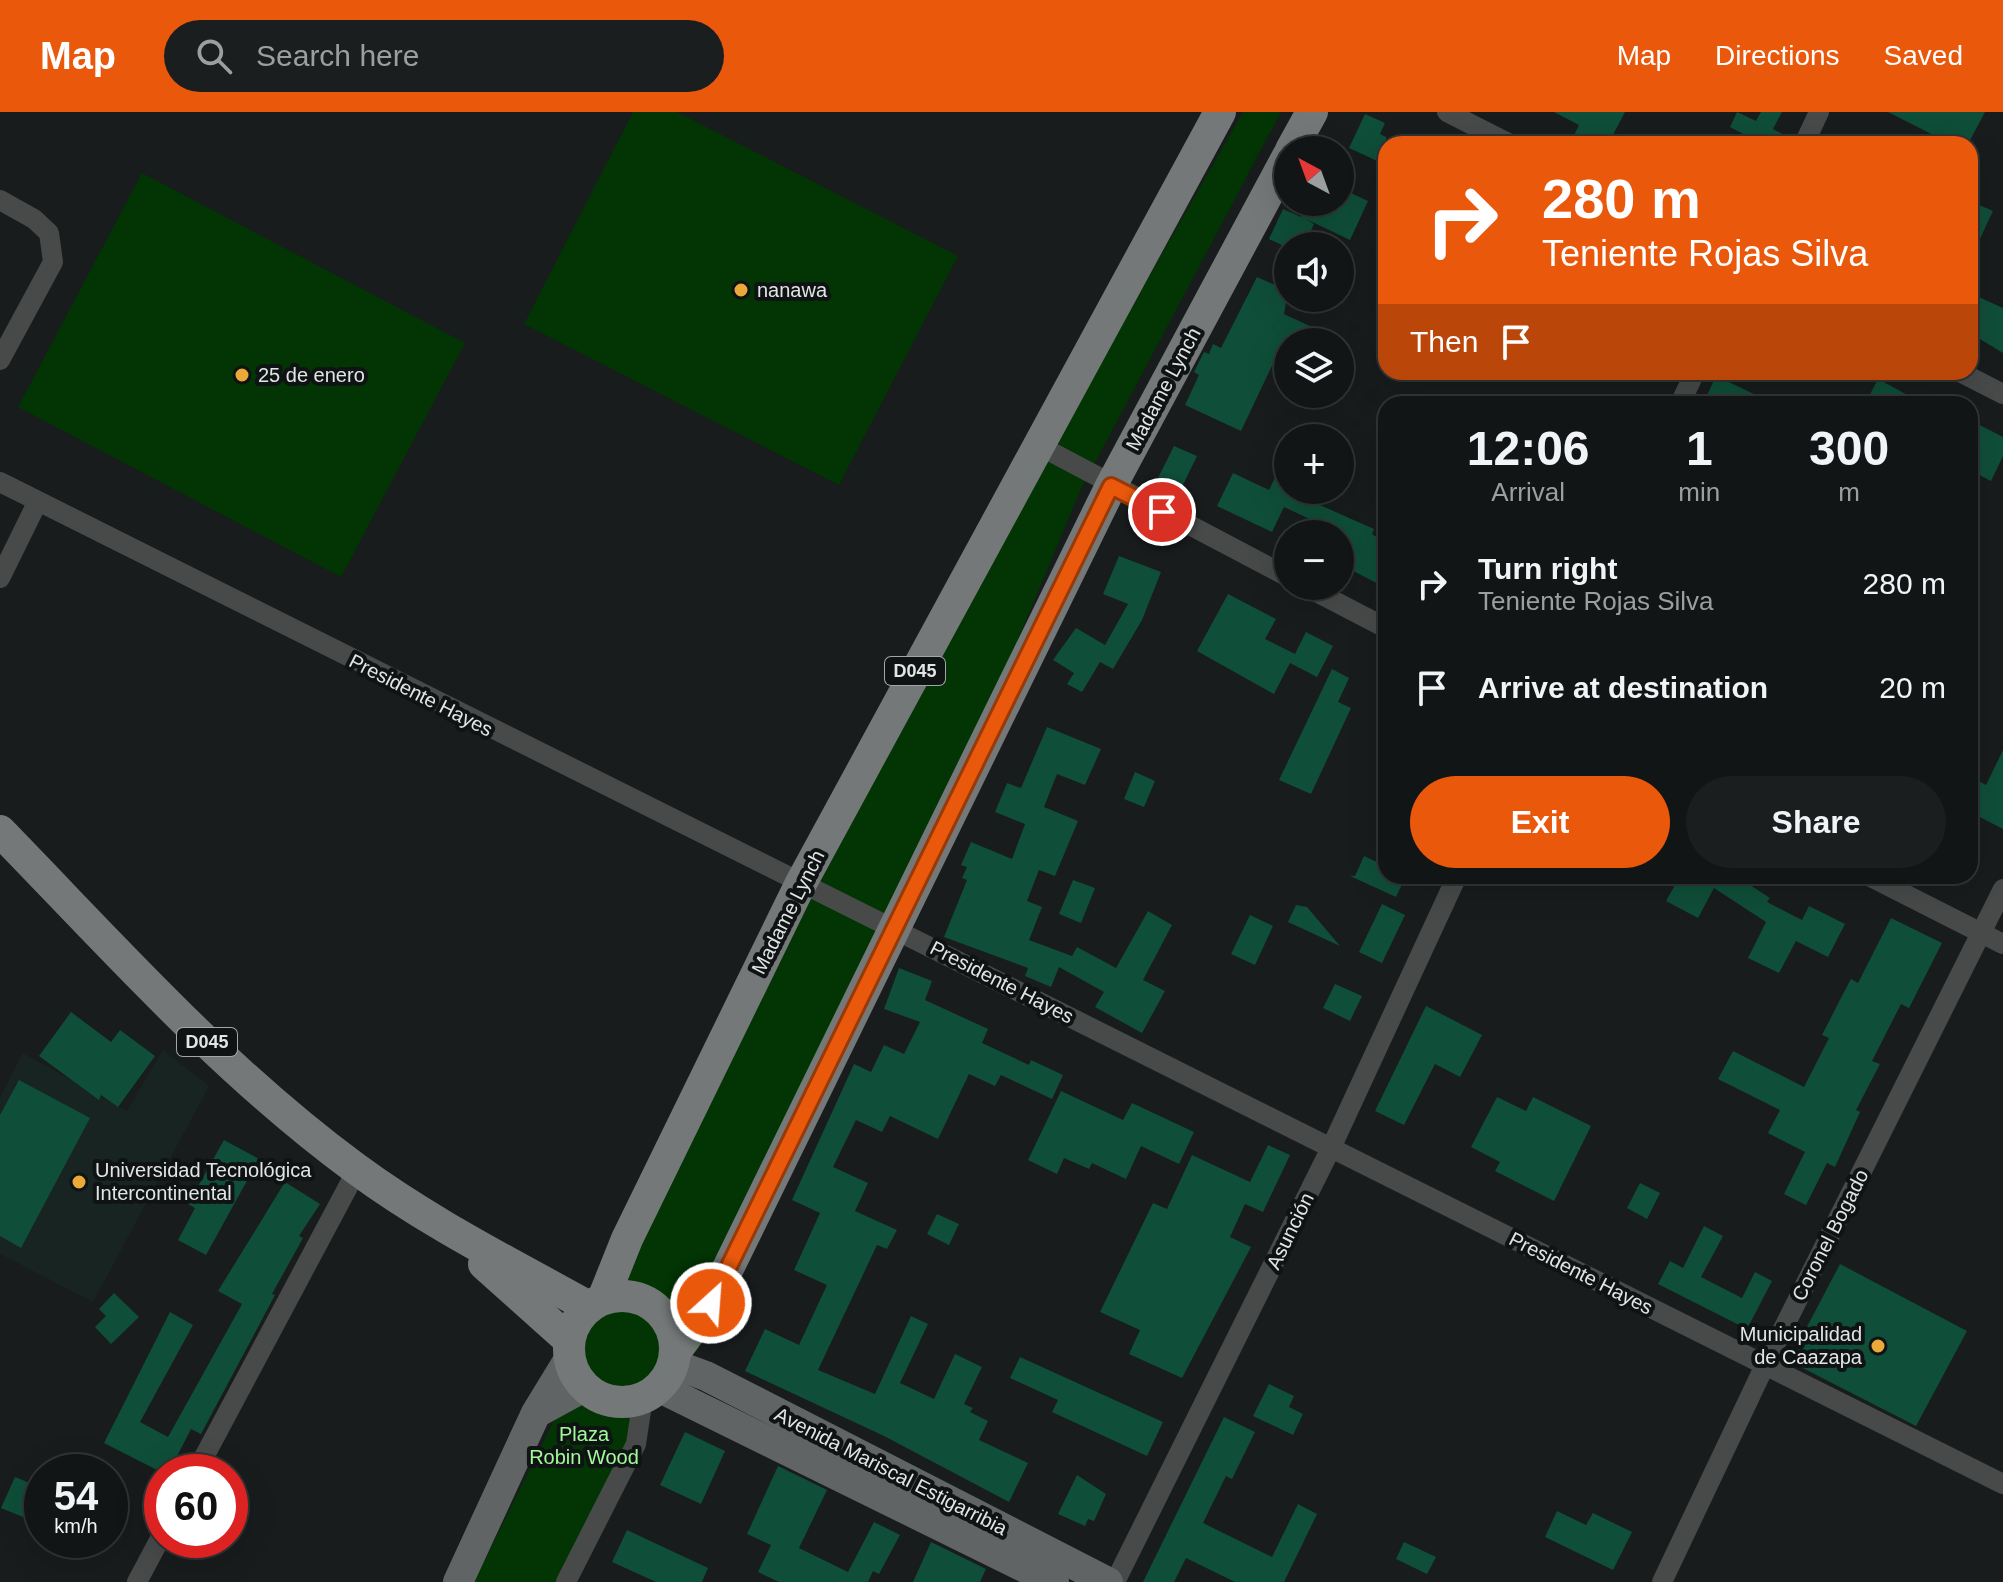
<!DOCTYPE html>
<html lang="en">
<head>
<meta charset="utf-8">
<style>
	body { margin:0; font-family:Arial,sans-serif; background:#1b1e1e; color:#f1f3f6; height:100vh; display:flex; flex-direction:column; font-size:30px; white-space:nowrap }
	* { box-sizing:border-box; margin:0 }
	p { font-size:26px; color:#9c9fa0 }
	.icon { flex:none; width:44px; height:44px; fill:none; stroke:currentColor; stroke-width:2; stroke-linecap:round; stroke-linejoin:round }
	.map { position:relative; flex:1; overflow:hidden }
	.details { position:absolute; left:1378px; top:284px; width:600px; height:488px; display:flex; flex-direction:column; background:#121515; border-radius:24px; box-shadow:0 8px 32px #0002,0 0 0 2px #313434 }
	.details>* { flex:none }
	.hud { position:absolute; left:1378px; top:24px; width:600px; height:244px; border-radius:24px; box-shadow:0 8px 32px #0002,0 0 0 2px #313434; background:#ea580c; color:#fff; overflow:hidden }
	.needle { width:52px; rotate:319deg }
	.fabs { position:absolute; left:1274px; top:24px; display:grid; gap:16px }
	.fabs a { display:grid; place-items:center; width:80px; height:80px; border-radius:50%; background:#121515; box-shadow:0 8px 32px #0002,0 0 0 2px #313434; font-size:40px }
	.speed { position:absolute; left:24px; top:1342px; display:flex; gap:16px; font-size:40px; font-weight:700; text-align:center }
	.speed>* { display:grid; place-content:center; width:104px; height:104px; border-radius:50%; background:#121515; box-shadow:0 8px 32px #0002,0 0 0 2px #313434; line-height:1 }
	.speed small { font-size:20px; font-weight:400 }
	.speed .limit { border:12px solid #d22; background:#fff; color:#111 }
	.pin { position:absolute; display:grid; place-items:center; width:68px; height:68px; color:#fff; margin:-34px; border:4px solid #fff; border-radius:50%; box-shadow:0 2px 8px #0007 }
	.me { position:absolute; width:88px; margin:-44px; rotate:26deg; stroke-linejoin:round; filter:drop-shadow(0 0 6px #0008) }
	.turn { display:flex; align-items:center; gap:28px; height:168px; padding:0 32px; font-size:36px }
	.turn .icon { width:104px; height:104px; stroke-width:2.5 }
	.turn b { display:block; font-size:56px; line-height:68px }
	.then { display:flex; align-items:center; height:76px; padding:0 32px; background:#0003; gap:16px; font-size:30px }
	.eta { display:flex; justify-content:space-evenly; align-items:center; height:136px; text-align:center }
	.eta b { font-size:48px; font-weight:700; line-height:56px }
	.action { display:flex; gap:16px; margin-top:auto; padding:16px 32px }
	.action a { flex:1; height:92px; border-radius:48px; background:#ea580c; color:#fff; font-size:32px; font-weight:700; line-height:92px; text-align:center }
	.action a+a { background:#1b1e1e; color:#f1f3f6 }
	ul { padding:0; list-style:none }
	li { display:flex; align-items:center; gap:24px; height:104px; padding:0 32px }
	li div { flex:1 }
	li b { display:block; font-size:30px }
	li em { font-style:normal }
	header { display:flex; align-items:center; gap:48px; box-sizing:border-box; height:112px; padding:0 40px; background:#ea580c; color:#fff }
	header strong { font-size:38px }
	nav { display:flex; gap:44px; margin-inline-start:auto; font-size:28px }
	.search { width:560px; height:72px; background:#1b1e1e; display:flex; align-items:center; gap:20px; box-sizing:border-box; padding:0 28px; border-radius:44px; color:#9c9fa0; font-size:30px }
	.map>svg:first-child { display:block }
	.built { fill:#182422 }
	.green { fill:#023503 }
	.building { fill:#0f4e38 }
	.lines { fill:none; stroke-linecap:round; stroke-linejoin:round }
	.minor { stroke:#484a4a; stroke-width:20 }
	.secondary { stroke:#616465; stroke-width:30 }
	.primary { stroke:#747879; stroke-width:32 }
	.route-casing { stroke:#983908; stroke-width:20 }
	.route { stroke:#ea580c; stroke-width:14 }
	.poi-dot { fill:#eba93a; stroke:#0f1313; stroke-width:3 }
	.labels { text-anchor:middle; stroke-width:8; stroke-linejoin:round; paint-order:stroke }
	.shield { fill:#0f1313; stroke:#a3a6a6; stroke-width:2 }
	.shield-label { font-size:18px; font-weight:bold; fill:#e2e5e5 }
	.poi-label { font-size:20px; fill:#e2e5e5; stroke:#0f1313; text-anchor:start }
	.street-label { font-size:20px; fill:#e2e5e5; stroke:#0f1313 }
	.park-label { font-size:20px; fill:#a2f89b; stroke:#0f1313 }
</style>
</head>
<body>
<header>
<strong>Map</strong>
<div class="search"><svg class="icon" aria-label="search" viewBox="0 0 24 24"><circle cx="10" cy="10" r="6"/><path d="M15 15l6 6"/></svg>Search here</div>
<nav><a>Map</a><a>Directions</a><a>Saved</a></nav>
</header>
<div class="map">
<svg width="2003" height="1470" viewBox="0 0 2003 1470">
	<rect width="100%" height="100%" fill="#181c1c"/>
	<path class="built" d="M163,938L209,974L93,1190L0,1142V985L23,941L127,999Z"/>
	<g class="green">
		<path d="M633,0H677L958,144L839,373L524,212Z"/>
		<path d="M1243,0H1281L1081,377L890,832L697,1241L683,1237C680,1195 656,1187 620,1178L801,790L1039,358Z"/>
		<path d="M142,61L465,231L341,465L18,295Z"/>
		<circle cx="623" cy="1237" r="40"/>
		<path d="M571,1274C593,1300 618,1305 649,1294L558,1470H474Z"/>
	</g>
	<g class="building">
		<path d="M1554,0H1625L1608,32H1570L1579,13Z"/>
		<path d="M1737,0L1756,9L1761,0H1782L1773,17L1792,27L1791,32H1751L1753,27L1730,15Z"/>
		<path d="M1888,0H1985L1968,32H1951Z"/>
		<path d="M1365,2L1385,11L1380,22L1386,25V53L1349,36Z"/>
		<path d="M1340,76L1368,89L1350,128L1306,107L1314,112L1304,134H1284L1269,127L1283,97L1301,105L1308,90H1340Z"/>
		<path d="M1970,89L1993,99L1970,148Z"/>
		<path d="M1257,165L1288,179L1284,202L1314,216L1308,230H1288L1287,243L1279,239L1241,319L1185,293L1199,263L1194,260L1204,240L1209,242L1213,232L1221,236Z"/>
		<path d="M1970,181L2003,196V241L1970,221Z"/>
		<path d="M1716,264L1775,292H1703Z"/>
		<path d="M1878,267L1924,292H1865Z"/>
		<path d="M1970,308L2003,325V344L1991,369L1970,358Z"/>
		<path d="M1174,334L1197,344L1180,379L1157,368Z"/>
		<path d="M1288,339V378H1308L1304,386L1374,417L1372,422L1384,430L1386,476L1340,452V422H1314L1318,411L1284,395L1272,420L1217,394L1233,361L1269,378Z"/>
		<path d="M1119,444L1161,460L1142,508L1113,557L1100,550L1082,580L1067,572L1074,561L1053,548L1076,516L1105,533L1128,492L1103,482Z"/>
		<path d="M1228,482L1276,507L1265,527L1295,542L1306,520L1333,534L1317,565L1290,551L1274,582L1197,539Z"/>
		<path d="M1332,557L1349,566L1338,590L1351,596L1311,682L1279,668Z"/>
		<path d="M1047,615L1101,637L1085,673L1057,662L1044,695L1078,709L1055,764L1039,758L1027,789L1042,795L1029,828L1072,844L1077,835L1116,856L1148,799L1172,813L1143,868L1165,879L1142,921L1095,895L1104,880L1059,855L1051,875L1025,864L1028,856L944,825L967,768L962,766L967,755L961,753L971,730L1012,747L1025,712L995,700L1007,671L1021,676Z"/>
		<path d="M2003,638V717L1970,700V665L1986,673Z"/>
		<path d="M1135,660L1155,669L1144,695L1124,687Z"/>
		<path d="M1364,744L1386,754V764H1406L1396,785L1350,764H1355Z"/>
		<path d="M1680,764H1736L1770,786L1767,790L1802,808L1809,794L1845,812L1828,845L1796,829L1779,861L1748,846L1766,810L1714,776L1698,806L1666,789Z"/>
		<path d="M1073,768L1095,776L1081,811L1059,802Z"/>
		<path d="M1382,792L1405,803L1382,851L1359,840Z"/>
		<path d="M1296,793L1307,795L1340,834L1288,810Z"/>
		<path d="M1250,803L1273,814L1255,853L1231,842Z"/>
		<path d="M1891,806L1942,831L1909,896L1901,892L1872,949L1880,952L1856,998L1860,1000L1835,1055L1827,1051L1806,1093L1784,1082L1805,1040L1768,1021L1780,998L1718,967L1733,939L1804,975L1829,926L1822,923L1844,880L1851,867L1858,871Z"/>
		<path d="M899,856L932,869L925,888L988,917L982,931L1029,953L1031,948L1063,963L1052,987L1001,963L995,974L969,962L938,1027L890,1004L882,1020L856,1008L833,1055L868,1071L855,1099L897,1118L887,1137L877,1133L818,1258L875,1282L911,1204L928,1212L900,1271L934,1287L955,1242L982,1255L964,1292L973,1296L970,1300L988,1309L979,1328L1028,1351L1009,1390L884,1324L745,1259L765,1217L799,1233L827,1173L794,1158L820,1101L792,1088L854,952L871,960L884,933L904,942L920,910L884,897Z"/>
		<path d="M1335,872L1362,884L1350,909L1323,896Z"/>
		<path d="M1426,894L1482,923L1460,965L1435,952L1404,1013L1375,999Z"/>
		<path d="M71,900L111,930L120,918L155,944L118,995L101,983L99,988L39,944Z"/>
		<path d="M19,968L90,1006L21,1136L0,1124V1003Z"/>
		<path d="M1061,979L1123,1008L1132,991L1194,1020L1179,1052L1141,1034L1126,1067L1092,1051L1089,1057L1064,1046L1057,1062L1028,1048Z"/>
		<path d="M1497,985L1526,999L1533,985L1591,1014L1554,1089L1495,1059L1500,1050L1471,1035Z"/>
		<path d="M224,1028L259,1047L206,1143L178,1128L195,1096L188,1092Z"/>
		<path d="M1268,1033L1290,1043L1263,1100L1245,1092L1230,1125L1251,1135L1182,1266L1129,1242L1140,1218L1100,1200L1153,1091L1167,1097L1192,1043L1250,1070Z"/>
		<path d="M285,1070L320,1092L299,1124L303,1126L272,1182L275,1183L201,1322L191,1317L169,1360H161L104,1331L170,1200L193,1213L140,1310L168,1325L242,1192L218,1179Z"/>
		<path d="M1640,1071L1660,1081L1647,1107L1627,1096Z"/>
		<path d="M937,1102L959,1112L949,1133L927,1122Z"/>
		<path d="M1704,1114L1723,1124L1701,1165L1742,1186L1755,1160L1772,1169L1747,1217L1658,1172L1670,1149L1683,1156Z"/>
		<path d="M1840,1152L1967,1219L1916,1314L1789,1249Z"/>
		<path d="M114,1181L139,1205L111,1232L95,1215L106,1204L99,1197Z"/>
		<path d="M1020,1245L1163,1310L1147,1344L1052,1300L1058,1288L1010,1266Z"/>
		<path d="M1269,1272L1294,1284L1289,1295L1303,1302L1293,1323L1253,1304Z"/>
		<path d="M1224,1305L1255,1320L1232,1367L1226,1364L1203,1411L1272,1445L1298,1392L1317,1402L1284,1470H1235L1186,1446L1174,1470H1143Z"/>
		<path d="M685,1320L725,1339L701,1392L660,1373Z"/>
		<path d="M778,1354L827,1378L799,1436L848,1460L874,1410L900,1423L879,1462L873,1459L868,1470H779L758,1460L771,1433L747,1422Z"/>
		<path d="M1077,1363L1106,1382L1094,1409L1088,1407L1085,1414L1058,1402Z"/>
		<path d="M15,1365L37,1374L23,1405L1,1396Z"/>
		<path d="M1557,1399L1586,1413L1593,1401L1632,1420L1613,1458L1545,1425Z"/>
		<path d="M627,1418L708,1456L702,1470H656L612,1450Z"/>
		<path d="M931,1430L986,1457L980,1470H913Z"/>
		<path d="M1404,1430L1436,1445L1427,1462L1396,1447Z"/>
	</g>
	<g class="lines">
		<g class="minor">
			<path d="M1447,0L1510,32"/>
			<path d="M1804,32L1819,0"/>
			<path d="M0,88L34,107L49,121L53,150L0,248"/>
			<path d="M1960,260L2003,282"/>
			<path d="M1680,292L1695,260"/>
			<path d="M1038,333L1288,465"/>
			<path d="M0,370L2003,1372"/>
			<path d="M0,466L37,391"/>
			<path d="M1305,474L1386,516"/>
			<path d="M1869,764L2003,832"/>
			<path d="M196,1360L357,1058"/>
			<path d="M137,1470L162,1423"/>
			<path d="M566,1470L636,1332L643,1286"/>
			<path d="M1115,1470L1331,1036L1457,764"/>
			<path d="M1662,1470L1765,1253L2003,777"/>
		</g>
		<g class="secondary">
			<path d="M673,1252L706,1264L1108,1470"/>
			<path d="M658,1275L1054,1470"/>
			<path d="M538,1300L584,1275"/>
			<path d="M458,1470L536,1301L569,1247"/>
		</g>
		<g class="primary">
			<path d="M1291,38L1312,0"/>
			<path d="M0,719C114,836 223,959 355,1056C428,1110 510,1151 589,1195"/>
			<path d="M484,1152L569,1228"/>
			<circle cx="622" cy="1237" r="53"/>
			<path d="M603,1187L627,1127L800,773L1220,0"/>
			<path d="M675,1240L711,1191L1111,374L1288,44"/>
		</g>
	</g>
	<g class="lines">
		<defs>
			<path id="route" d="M711,1191L1111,374L1162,400"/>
		</defs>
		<use href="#route" class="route-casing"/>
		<use href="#route" class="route"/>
	</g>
	<g class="poi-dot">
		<circle cx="741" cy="178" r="8"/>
		<circle cx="242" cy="263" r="8"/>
		<circle cx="79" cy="1070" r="8"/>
		<circle cx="1878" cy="1234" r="8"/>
	</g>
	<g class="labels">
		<g class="shield">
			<rect x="885" y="545" width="60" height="28" rx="6"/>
			<rect x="177" y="916" width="60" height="28" rx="6"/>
		</g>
		<g class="shield-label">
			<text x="915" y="565">D045</text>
			<text x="207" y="936">D045</text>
		</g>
		<g class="poi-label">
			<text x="757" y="185">nanawa</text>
			<text x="258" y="270">25 de enero</text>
			<text x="95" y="1065">Universidad Tecnológica<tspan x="95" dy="23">Intercontinental</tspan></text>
			<text x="1862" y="1229" text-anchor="end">Municipalidad<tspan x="1862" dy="23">de Caazapa</tspan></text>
		</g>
		<g class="street-label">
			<text transform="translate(1163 277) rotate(-62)" y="7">Madame Lynch</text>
			<text transform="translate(421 583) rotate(27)" y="7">Presidente Hayes</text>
			<text transform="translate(788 800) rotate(-63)" y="7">Madame Lynch</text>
			<text transform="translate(1002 870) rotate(27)" y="7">Presidente Hayes</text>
			<text transform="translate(1290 1119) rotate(-64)" y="7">Asunción</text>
			<text transform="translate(1830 1123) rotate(-63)" y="7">Coronel Bogado</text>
			<text transform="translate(1581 1161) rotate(27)" y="7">Presidente Hayes</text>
			<text transform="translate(891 1359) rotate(27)" y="7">Avenida Mariscal Estigarribia</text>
		</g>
		<g class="park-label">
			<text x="584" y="1329">Plaza<tspan x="584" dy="23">Robin Wood</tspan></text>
		</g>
	</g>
</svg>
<div class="fabs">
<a><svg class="needle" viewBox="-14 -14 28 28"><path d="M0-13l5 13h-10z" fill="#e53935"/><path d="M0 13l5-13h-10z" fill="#9c9fa0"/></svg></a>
<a><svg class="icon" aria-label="sound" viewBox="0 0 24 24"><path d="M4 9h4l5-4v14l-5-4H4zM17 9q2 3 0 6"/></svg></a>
<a><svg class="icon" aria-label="layers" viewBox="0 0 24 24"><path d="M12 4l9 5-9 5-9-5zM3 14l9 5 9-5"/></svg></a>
<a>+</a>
<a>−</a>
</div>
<div class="speed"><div>54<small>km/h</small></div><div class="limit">60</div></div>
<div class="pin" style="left:1162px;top:400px;background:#d93025"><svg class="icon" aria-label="arrive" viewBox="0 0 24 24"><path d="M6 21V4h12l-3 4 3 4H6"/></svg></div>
<svg class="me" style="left:711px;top:1191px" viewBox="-20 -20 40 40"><circle r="17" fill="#ea580c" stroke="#fff" stroke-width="3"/><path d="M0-11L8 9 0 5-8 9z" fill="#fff"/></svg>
<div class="hud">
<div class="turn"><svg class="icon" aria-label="right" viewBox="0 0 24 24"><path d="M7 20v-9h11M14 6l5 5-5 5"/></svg><div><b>280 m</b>Teniente Rojas Silva</div></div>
<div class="then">Then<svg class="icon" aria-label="arrive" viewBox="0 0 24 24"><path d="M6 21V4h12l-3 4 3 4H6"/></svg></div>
</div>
<section class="details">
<div class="eta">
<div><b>12:06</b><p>Arrival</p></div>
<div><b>1</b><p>min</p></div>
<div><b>300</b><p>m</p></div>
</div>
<ul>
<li><svg class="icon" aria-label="right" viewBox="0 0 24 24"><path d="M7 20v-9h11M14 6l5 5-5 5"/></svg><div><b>Turn right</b><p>Teniente Rojas Silva</p></div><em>280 m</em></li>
<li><svg class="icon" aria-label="arrive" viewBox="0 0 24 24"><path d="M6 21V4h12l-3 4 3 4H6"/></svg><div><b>Arrive at destination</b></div><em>20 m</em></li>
</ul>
<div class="action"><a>Exit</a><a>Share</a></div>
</section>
</div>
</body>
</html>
